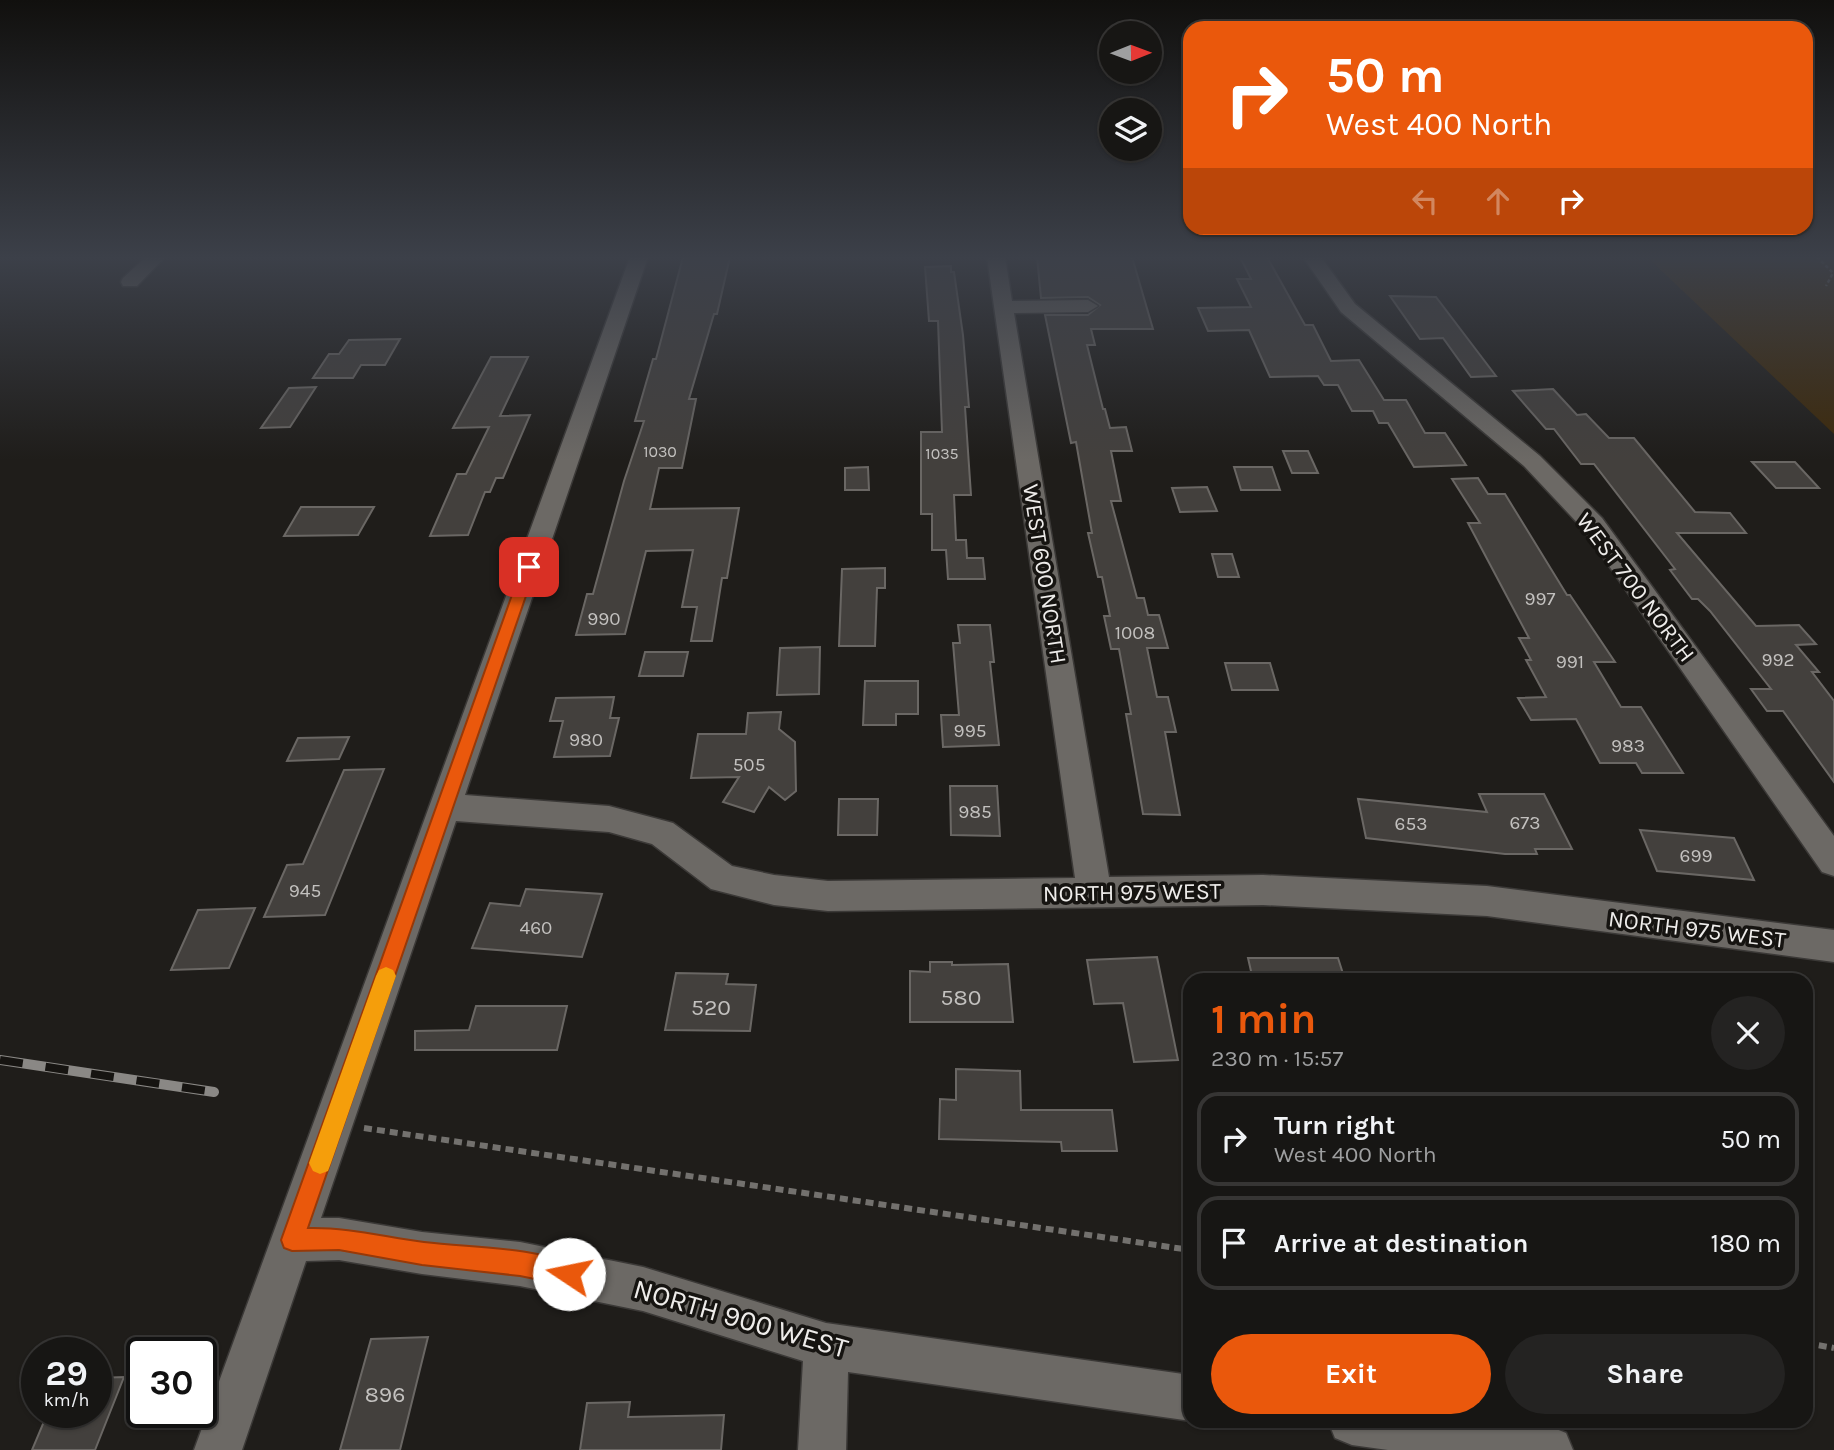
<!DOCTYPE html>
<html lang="en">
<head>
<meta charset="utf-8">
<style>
	body { margin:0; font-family:Karla,sans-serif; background:#242322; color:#f1f3f6; height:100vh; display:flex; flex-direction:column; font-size:26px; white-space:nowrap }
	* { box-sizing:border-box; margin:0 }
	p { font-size:23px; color:#9e9fa0 }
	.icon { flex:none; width:38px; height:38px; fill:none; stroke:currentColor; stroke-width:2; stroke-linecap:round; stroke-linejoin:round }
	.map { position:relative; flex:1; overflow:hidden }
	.panel { position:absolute; left:1183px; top:973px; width:630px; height:455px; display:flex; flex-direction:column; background:#171614; border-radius:21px; box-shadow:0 2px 5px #0004,0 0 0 2px #363534 }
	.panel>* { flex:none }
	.top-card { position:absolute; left:1183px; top:21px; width:630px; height:214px; border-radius:21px; box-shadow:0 2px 5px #0004,0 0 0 2px #363534; background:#ea580c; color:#fff; overflow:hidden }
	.needle { width:46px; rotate:89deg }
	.fabs { position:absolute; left:1099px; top:21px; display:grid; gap:14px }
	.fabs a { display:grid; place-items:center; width:63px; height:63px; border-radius:50%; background:#171614; box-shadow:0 2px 5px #0004,0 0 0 2px #363534; font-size:35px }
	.speed { position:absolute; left:21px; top:1337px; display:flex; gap:14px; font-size:35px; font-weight:700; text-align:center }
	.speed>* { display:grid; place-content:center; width:91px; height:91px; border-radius:50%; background:#171614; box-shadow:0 2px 5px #0004,0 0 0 2px #363534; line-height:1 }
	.speed small { font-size:18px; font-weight:400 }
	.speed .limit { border:4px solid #111; border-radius:10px; background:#fff; color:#111 }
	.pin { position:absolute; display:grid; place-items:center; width:60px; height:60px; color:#fff; margin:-30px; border-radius:14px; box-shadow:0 4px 10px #0006 }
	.me { position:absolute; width:77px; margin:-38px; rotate:281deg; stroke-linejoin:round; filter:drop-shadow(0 0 5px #0008) }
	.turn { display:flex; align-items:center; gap:24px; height:147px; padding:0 28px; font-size:32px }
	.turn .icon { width:91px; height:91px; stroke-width:2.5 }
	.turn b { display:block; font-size:49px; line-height:60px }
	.lanes { display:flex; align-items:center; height:66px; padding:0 28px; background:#0003; justify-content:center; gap:35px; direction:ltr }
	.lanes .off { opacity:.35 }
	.round { display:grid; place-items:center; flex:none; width:74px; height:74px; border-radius:37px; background:#242322 }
	.summary { display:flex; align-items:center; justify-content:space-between; height:119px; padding:0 28px }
	h1 { font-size:42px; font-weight:700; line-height:52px; color:#ea580c }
	.primary-button { display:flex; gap:14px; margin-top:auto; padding:14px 28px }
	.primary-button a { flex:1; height:80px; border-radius:42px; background:#ea580c; color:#fff; font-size:28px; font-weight:700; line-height:80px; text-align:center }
	.primary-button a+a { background:#242322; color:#f1f3f6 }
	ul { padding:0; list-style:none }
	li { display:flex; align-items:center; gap:21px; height:94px; margin:0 14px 10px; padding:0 14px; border:4px solid #363534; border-radius:21px }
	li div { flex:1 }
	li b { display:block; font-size:26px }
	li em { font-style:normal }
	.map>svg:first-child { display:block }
	.green { fill:#3d290a }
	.building { fill:#43403d; stroke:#6a6764; stroke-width:2 }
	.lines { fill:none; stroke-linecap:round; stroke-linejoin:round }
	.minor-casing { stroke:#3b3937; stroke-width:3 }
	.path-far1 { stroke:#73716e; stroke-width:2.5; stroke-dasharray:3.5 2.5; stroke-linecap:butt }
	.path { stroke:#73716e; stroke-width:6; stroke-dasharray:8 5; stroke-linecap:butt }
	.minor { fill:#6c6965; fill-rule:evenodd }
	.rail-casing { stroke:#8a8885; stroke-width:10 }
	.rail { stroke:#161411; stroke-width:8; stroke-dasharray:23; stroke-linecap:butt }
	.route { fill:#ea580c; stroke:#983908; stroke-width:2 }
	.slow { fill:#f59e0b }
	.labels { text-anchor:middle; stroke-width:7; stroke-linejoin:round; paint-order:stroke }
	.far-number-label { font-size:16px; fill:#c3c1bf }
	.number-label { font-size:19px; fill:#c3c1bf }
	.street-label { font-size:23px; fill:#eeecea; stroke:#161411 }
	.near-number-label { font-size:23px; fill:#c3c1bf }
	.near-street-label { font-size:28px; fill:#eeecea; stroke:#161411 }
</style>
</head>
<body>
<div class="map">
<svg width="1834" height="1450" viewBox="0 0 1834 1450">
	<rect width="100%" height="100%" fill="#1f1d1a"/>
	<path class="green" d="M1647,257H1834V434Z"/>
	<g class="building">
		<path d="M683,257H730L717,314H714L689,399H696L682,468H659L650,509L739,508L727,578H722L712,641H691L697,607H682L693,550L646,551L625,634L576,635L587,594H593L624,481L644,421H635L653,359H656Z"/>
		<path d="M1037,257H1132L1153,329H1091L1095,345H1087L1103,409H1105L1110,428L1126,427L1132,451H1111L1121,501H1111L1137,598H1144L1148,615H1159L1168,648H1147L1157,697H1168L1176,732H1165L1180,815L1143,814L1126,714H1131L1119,649H1111L1104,616H1110L1102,577H1098L1088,533H1092L1076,442L1071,443L1045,315H1088L1100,305L1088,297L1041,298Z"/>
		<path d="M1240,257H1267L1305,325H1313L1331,361L1359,360L1384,400H1406L1425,433H1445L1466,465L1414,467L1388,423H1379L1373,411H1352L1338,385H1324L1318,376L1270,377L1249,330L1208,331L1198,308L1251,307L1237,279H1251Z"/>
		<path d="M951,266V272H954L963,335L969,407H965L971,495H954L956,540H966L967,558H983L985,579H948L946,550H932V514H921V432H942L938,321H929L925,267Z"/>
		<path d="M1390,296L1436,297L1496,376L1471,377L1443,338L1420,339Z"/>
		<path d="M400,339L385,365H361L353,378H313L329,354H339L349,340Z"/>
		<path d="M491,357H528L500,416L530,415L503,478H496L490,492H485L468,535L430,536L457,474H466L489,427L453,428Z"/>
		<path d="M316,387L290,427L261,428L289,388Z"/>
		<path d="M1553,389L1577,415L1586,414L1609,438H1634L1695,512L1730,513L1746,533H1677L1756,626L1799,625L1816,644L1796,645L1819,672H1812L1834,701V782L1783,711H1767L1751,689H1771L1710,611L1698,599H1692L1670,570L1675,569L1594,464H1581L1554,429H1546L1513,391Z"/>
		<path d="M1283,451H1308L1318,473H1292Z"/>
		<path d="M1752,462H1795L1819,488H1776Z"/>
		<path d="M868,467L869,490H845V468Z"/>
		<path d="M1234,467H1272L1280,490H1241Z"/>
		<path d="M1478,478L1488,494H1505L1567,595H1570L1615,662H1594L1621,707H1641L1683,773H1642L1636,763H1600L1576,719L1531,720L1518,698L1546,697L1526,660H1531L1519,638H1529L1468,523H1480L1452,479Z"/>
		<path d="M1207,487L1217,511L1180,512L1172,488Z"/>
		<path d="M301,507H374L358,535L284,536Z"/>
		<path d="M1212,554H1232L1239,577H1218Z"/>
		<path d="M885,568V588H877L875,646H839L842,569Z"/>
		<path d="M958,625H990L994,662H990L999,745L943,747L941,715H959L953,643H960Z"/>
		<path d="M820,647L819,694L777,695L780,648Z"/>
		<path d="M645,652H688L683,676H639Z"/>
		<path d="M1225,663H1270L1278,690H1232Z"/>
		<path d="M865,681H918V714H896V725H863Z"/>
		<path d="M614,697L610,718H619L610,756L554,757L563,721H550L556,698Z"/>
		<path d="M781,712L779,729L795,742L796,791L785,800L769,787L754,812L723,802L739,777L691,778L698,734H746L748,713Z"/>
		<path d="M349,737L339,759L287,761L298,738Z"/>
		<path d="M384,769L325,915L264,917L287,865L303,864L344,770Z"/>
		<path d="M950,786H997L1000,836L951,835Z"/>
		<path d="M1479,794H1544L1572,849H1535L1537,854H1505L1366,838L1358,799L1487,812Z"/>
		<path d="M839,799H878L877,835H838Z"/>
		<path d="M1640,830L1734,838L1754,880L1657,871Z"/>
		<path d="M526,889L602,894L582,957L472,948L490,903L520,906Z"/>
		<path d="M255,908L229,968L171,970L198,910Z"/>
		<path d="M1157,957L1178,1060L1134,1062L1123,1003L1094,1004L1087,960Z"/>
		<path d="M1248,958H1338L1345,980H1253Z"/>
		<path d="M930,962H952V965L1008,964L1013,1022H910V971L930,972Z"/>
		<path d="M676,973L728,974L726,984L756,985L750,1031L665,1030Z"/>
		<path d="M476,1006H567L557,1050H415V1031L469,1030Z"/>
		<path d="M956,1069L1020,1071L1021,1110H1112L1117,1151H1062L1061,1142L939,1139L940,1099L956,1100Z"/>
		<path d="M428,1337L400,1450H340L371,1339Z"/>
		<path d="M124,1377L95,1450H32L48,1412H96V1378Z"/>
		<path d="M630,1402L628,1417L724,1415L721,1450H580L587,1403Z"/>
	</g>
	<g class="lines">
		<defs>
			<g id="minor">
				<path d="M146,257H165L137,286H123L121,282L123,278Z"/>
				<path d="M630,257H648L465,795L609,806L673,823L732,866L774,875L828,881L1075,878L987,257H1005L1012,301L1088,300L1098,306L1088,312L1014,313L1109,877L1263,875L1487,886L1834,930V962L1487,916L1263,905L828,911L774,905L711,889L652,844L609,832L456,821L321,1218H339L422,1232L520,1242L643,1267L826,1323L1190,1375L1191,1421L848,1372L846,1450H798L803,1361L643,1311L520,1286L422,1274L339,1260L306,1261L242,1450H194Z"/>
				<path d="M1303,257H1321L1355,304L1540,456L1602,518L1834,836V876L1822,872L1584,530L1524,466L1341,312Z"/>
				<path d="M1328,1421H1514L1549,1426L1566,1433L1573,1450H1388L1352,1445L1335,1438Z"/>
			</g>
		</defs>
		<use href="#minor" class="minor-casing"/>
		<path class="path-far1" d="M1817,257L1833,273L1826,286"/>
		<g class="path">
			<path d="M364,1128L1190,1250"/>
			<path d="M1806,1343L1834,1348"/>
		</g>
		<use href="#minor" class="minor"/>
		<defs>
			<path id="rail" d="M0,1060L214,1092"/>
		</defs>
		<use href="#rail" class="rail-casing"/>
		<use href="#rail" class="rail"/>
	</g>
	<linearGradient id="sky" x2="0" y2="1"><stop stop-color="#11100e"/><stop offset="0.56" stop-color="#3c4049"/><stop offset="1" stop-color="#3c4049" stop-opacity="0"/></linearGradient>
	<rect width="1834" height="460" fill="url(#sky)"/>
	<path class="route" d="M529,563L536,567L308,1228C348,1227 385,1237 424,1242C474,1248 531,1246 578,1266L581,1274L578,1282L569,1286L520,1276L422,1265L339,1250L292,1251L284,1248L281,1240L522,567Z"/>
	<path class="slow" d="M386,967L393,970L396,976L331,1163L328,1171L320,1174L313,1171L309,1163L376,976L379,970Z"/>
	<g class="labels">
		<g class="far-number-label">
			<text x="660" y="457">1030</text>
			<text x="942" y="459">1035</text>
		</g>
		<g class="number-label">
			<text x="1540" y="605">997</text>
			<text x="604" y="625">990</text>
			<text x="1135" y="639">1008</text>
			<text x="1778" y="666">992</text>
			<text x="1570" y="668">991</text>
			<text x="970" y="737">995</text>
			<text x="586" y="746">980</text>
			<text x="1628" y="752">983</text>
			<text x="749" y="771">505</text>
			<text x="975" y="818">985</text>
			<text x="1525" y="829">673</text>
			<text x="1411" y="830">653</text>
			<text x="1696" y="862">699</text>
			<text x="305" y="897">945</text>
			<text x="536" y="934">460</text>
		</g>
		<g class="street-label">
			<text transform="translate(1045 574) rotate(81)" y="8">WEST 600 NORTH</text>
			<text transform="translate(1636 587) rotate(53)" y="8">WEST 700 NORTH</text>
			<text transform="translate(1132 892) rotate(-1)" y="8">NORTH 975 WEST</text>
			<text transform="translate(1697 929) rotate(7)" y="8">NORTH 975 WEST</text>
		</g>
		<g class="near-number-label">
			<text x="961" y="1005">580</text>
			<text x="711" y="1015">520</text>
			<text x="385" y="1402">896</text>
		</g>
		<g class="near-street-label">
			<text transform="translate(741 1318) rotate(16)" y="10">NORTH 900 WEST</text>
		</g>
	</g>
</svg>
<div class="fabs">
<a><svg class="needle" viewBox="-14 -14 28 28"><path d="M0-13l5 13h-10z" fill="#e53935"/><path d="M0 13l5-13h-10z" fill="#9e9fa0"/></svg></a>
<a><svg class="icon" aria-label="layers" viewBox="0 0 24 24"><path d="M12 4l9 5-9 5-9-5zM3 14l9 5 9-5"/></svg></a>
</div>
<div class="speed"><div>29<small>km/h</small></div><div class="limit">30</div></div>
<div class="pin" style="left:529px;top:567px;background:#d93025"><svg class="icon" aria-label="arrive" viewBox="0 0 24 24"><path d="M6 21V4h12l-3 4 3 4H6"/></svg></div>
<svg class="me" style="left:569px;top:1274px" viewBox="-20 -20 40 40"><circle r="19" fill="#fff"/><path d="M0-13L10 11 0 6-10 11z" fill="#ea580c"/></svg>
<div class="top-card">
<div class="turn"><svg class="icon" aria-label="right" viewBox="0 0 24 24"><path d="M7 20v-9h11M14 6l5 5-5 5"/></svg><div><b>50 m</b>West 400 North</div></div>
<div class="lanes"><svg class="icon off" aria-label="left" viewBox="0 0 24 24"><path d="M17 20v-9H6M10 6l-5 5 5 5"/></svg><svg class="icon off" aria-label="ahead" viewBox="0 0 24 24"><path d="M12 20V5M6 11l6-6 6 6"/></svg><svg class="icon" aria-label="right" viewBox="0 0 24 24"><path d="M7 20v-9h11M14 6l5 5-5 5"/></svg></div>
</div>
<section class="panel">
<div class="summary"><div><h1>1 min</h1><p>230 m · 15:57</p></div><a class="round"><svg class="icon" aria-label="close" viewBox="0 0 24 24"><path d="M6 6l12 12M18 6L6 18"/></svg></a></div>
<ul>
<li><svg class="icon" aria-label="right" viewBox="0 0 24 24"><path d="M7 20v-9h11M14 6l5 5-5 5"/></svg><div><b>Turn right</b><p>West 400 North</p></div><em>50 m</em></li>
<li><svg class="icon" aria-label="arrive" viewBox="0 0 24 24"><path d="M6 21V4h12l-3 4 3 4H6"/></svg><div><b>Arrive at destination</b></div><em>180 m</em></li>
</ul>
<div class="primary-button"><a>Exit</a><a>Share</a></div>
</section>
</div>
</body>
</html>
